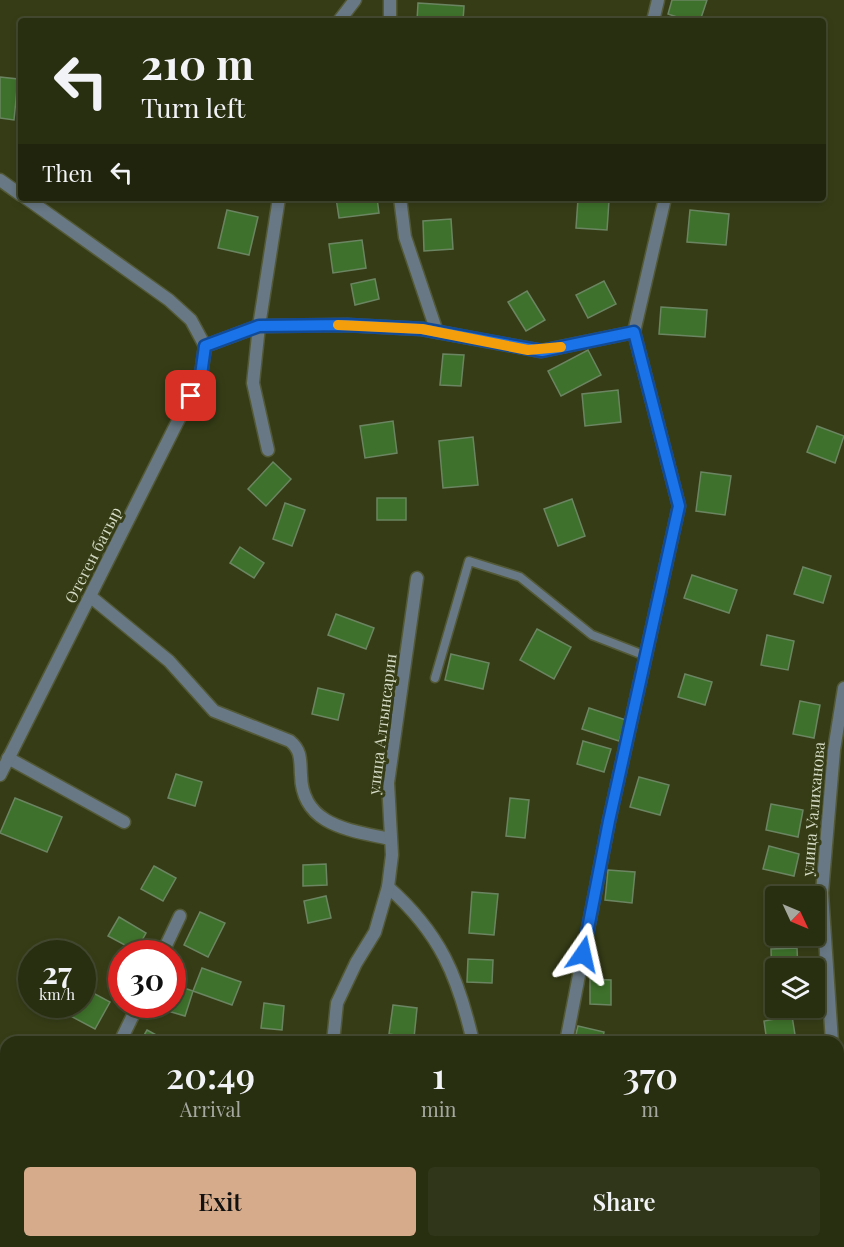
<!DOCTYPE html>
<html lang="en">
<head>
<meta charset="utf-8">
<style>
	body { margin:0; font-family:"Playfair Display",serif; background:#303619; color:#f1f3f6; height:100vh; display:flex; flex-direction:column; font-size:22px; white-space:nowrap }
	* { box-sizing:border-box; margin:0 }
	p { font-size:20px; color:#a5a89f }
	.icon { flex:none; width:33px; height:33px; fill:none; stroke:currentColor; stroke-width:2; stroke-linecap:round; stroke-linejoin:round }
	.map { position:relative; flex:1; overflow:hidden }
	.sheet { position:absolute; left:0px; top:1036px; width:844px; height:212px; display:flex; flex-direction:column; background:#282e10; border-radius:18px 18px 0 0; box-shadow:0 3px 9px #0003,0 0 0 2px #444a30 }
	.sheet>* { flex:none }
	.hud { position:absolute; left:18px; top:18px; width:808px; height:183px; border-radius:6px; box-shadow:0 3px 9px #0003,0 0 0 2px #444a30; background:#282e10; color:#f1f3f6; overflow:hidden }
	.needle { width:39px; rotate:134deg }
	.buttons { position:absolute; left:765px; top:886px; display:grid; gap:12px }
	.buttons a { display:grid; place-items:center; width:60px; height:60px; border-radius:6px; background:#282e10; box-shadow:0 3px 9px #0003,0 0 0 2px #444a30; font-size:30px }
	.speed { position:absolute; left:18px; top:940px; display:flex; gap:12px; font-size:30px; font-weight:700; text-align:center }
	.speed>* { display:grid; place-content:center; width:78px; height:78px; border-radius:50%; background:#282e10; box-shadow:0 3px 9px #0003,0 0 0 2px #444a30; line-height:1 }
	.speed small { font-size:15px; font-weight:400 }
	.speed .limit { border:9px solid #d22; background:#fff; color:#111 }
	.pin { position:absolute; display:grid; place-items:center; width:51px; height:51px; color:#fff; margin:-26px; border-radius:12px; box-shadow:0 3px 9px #0006 }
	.me { position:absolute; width:66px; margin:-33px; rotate:11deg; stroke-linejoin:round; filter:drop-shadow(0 0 4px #0008) }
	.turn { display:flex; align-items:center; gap:21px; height:126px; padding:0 24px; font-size:27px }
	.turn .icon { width:78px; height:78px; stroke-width:2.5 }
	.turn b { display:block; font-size:42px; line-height:51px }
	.then { display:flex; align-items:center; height:57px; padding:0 24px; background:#0003; gap:12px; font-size:22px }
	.eta { display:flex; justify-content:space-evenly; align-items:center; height:102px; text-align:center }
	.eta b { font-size:36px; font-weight:600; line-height:42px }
	.button { display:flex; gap:12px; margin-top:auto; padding:12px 24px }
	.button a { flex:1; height:69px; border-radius:6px; background:#d6ab8b; color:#111; font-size:24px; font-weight:600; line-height:69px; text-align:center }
	.button a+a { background:#303619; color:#f1f3f6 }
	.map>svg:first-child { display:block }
	.building { fill:#3e712b; stroke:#6b8562; stroke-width:1.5 }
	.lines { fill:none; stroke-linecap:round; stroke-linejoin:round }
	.service-casing { stroke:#535936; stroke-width:11 }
	.minor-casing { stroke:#535936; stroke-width:15 }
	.tertiary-casing { stroke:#535936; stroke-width:15 }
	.service { stroke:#687884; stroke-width:8 }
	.minor { stroke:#687884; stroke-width:12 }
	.tertiary { stroke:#687884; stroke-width:12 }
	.route-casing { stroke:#114b97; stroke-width:15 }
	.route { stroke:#1a73e8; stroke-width:10 }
	.slow { stroke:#f59e0b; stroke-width:10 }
	.labels { text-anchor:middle; stroke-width:6; stroke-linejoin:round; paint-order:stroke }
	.street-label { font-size:16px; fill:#d5dbc5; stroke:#363d16 }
</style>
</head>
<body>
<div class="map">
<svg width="844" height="1247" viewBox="0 0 844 1247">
	<rect width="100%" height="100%" fill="#363d16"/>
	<g class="building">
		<path d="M672,0H707L700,21H689L668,14Z"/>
		<path d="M418,3L464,6L463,21H417Z"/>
		<path d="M0,77L18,79L14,120L0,118Z"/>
		<path d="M336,198H377L379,213L339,218Z"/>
		<path d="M578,199L609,201L607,230L576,228Z"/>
		<path d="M227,210L258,217L249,255L218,248Z"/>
		<path d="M690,210L729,214L726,245L687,242Z"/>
		<path d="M451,219L453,249L424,251L423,221Z"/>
		<path d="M362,240L366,268L333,273L329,244Z"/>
		<path d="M375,279L379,299L355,305L351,284Z"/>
		<path d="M604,281L616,304L588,318L576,295Z"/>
		<path d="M527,291L545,320L526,331L508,302Z"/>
		<path d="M661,307L707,310L705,337L659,334Z"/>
		<path d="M588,350L601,375L561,396L548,371Z"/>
		<path d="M443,354L464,355L461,386L440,385Z"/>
		<path d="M618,390L621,422L585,426L582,394Z"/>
		<path d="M393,421L397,453L365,458L360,426Z"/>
		<path d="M817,426L844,436L835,463L807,452Z"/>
		<path d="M473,437L478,485L443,488L439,441Z"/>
		<path d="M273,462L291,479L266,506L248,489Z"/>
		<path d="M701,472L731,476L725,515L696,511Z"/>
		<rect x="377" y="498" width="29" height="22"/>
		<path d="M572,499L585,536L558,546L544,509Z"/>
		<path d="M285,503L305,510L292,546L273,539Z"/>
		<path d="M240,547L264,563L254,578L230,563Z"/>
		<path d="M803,567L831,576L823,603L794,594Z"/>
		<path d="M692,575L737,590L729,613L684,598Z"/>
		<path d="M336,614L374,628L366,649L328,635Z"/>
		<path d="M537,629L571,647L554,679L520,660Z"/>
		<path d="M767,635L794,641L788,670L761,665Z"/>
		<path d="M451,654L489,663L483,689L445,680Z"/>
		<path d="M685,674L712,682L705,705L678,697Z"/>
		<path d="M318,688L344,694L338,720L312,714Z"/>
		<path d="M800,701L820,705L814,738L793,734Z"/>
		<path d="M589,708L626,720L619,741L582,729Z"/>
		<path d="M583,741L611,749L604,772L577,764Z"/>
		<path d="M176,774L202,782L195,806L168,798Z"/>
		<path d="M639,777L669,785L660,815L630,807Z"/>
		<path d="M15,798L62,817L47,852L0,833Z"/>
		<path d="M510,798L529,800L525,838L506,836Z"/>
		<path d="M771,804L803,810L798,837L766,830Z"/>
		<path d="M769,846L799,854L794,876L763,869Z"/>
		<path d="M326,864L327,885L303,886V865Z"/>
		<path d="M154,866L176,878L163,901L141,889Z"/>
		<path d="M608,870L635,872L632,903L605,900Z"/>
		<path d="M472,892L498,894L494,935L469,933Z"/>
		<path d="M326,896L331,918L308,923L304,901Z"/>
		<path d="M200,912L225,923L208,957L184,945Z"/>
		<path d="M119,917L146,933L136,951L108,936Z"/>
		<path d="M797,948L798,969H776V983H772L771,949Z"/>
		<path d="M468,959L493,960L492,983L467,982Z"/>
		<path d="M202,968L241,982L232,1005L193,991Z"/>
		<path d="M590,979L611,980V1005L590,1004Z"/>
		<path d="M172,984L193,991L185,1016L161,1009L163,1005H172Z"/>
		<path d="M82,987L110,1002L95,1029L65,1013L70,1005H82Z"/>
		<path d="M264,1003L284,1006L282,1030L261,1028Z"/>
		<path d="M393,1005L417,1008L414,1038L389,1034Z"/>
		<path d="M792,1016L796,1041L767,1042L764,1021Z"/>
		<path d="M578,1026L604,1032L602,1042H574Z"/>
		<path d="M147,1030L169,1042H140Z"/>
		<path d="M449,1036L450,1042H427L426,1039Z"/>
		<path d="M5,1139L6,1140V1168L0,1165V1148Z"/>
		<path d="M0,1197L6,1200V1211L0,1222Z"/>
		<path d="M39,1242H64L72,1247H36Z"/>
		<path d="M225,1242H251L249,1247H230L224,1245Z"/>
	</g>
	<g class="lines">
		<defs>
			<path id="service" d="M435,678L469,561L520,577L592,635L646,656"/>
			<g id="minor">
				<path d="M390,0V21"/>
				<path d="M339,21L355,0"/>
				<path d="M653,21L658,0"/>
				<path d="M400,198L405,237L437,332"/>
				<path d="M205,346L259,326L347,325L422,329L541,351L634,332"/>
				<path d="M268,450L253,383L259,326L279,198"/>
				<path d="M91,597L169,661L214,711L290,741C302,751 300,761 301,775C302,826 350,830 390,839"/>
				<path d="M8,758L124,822"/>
				<path d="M388,887C440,933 458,976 473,1042"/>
				<path d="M162,954L180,916"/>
				<path d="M120,1042L138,1005"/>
				<path d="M333,1042L337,1003L356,963L375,932L388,887L392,855L388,783L417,578"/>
				<path d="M566,1042L609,821L679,506L634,332L665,198"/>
				<path d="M832,1042L822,893L834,750L844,688"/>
				<path d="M838,1107L844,1108"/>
				<path d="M23,1247L26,1242"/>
				<path d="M302,1247L303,1242"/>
				<path d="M537,1247L538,1242"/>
				<path d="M811,1247L812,1242"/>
			</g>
			<g id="tertiary">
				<path d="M0,180L21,195"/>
				<path d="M0,775L201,375L205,346L191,320L169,300L26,198"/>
			</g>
		</defs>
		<use href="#service" class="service-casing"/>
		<use href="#minor" class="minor-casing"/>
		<use href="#tertiary" class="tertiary-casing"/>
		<use href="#service" class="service"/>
		<use href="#minor" class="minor"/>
		<use href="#tertiary" class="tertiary"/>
	</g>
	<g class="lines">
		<defs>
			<path id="route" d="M191,396L201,375L205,346L259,326L347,325L422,329L542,351L634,332L679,506L609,821L583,954"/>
		</defs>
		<use href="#route" class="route-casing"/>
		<use href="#route" class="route"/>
		<path class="slow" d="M338,325L422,329L528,350L561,347"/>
	</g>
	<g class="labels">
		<g class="street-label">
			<text transform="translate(93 555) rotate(-63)" y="6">Өтеген батыр</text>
			<text transform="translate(382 724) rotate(-83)" y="6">улица Алтынсарин</text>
			<text transform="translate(813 809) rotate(-85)" y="6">улица Уалиханова</text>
		</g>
	</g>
</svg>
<div class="buttons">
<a><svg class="needle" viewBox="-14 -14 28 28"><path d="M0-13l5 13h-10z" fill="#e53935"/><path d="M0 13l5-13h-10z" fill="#a5a89f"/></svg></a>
<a><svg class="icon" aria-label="layers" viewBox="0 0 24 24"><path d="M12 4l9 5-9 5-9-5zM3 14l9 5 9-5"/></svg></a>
</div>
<div class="speed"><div>27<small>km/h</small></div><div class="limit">30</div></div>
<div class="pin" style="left:191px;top:396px;background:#d93025"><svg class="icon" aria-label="arrive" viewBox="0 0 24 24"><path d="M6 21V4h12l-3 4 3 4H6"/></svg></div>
<svg class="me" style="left:583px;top:954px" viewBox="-20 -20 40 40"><path d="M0-17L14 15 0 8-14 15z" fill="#1a73e8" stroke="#fff" stroke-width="4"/></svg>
<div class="hud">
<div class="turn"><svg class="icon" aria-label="left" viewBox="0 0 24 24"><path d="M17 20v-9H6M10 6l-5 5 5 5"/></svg><div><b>210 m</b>Turn left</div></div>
<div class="then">Then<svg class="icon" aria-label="left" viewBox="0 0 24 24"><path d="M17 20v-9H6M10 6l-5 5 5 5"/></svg></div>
</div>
<section class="sheet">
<div class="eta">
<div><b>20:49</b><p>Arrival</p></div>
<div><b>1</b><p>min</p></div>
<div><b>370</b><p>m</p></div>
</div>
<div class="button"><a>Exit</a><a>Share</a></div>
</section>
</div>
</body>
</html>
